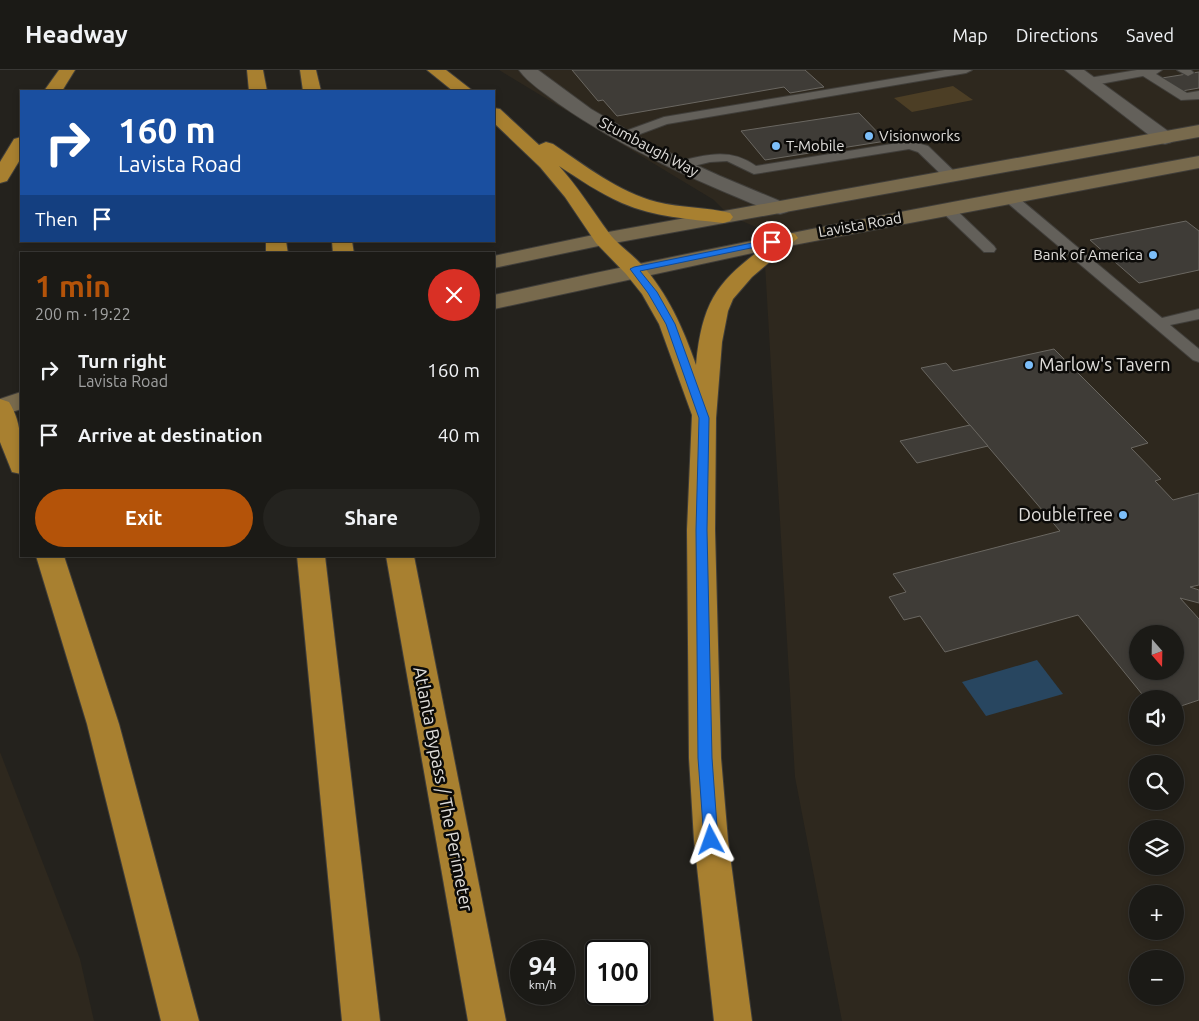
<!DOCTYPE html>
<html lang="en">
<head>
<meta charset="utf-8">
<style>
	body { margin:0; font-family:Ubuntu,sans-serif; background:#24231f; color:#f1f3f6; height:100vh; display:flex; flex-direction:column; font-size:19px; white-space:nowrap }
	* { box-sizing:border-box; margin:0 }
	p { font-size:16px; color:#a0a1a1 }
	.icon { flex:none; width:28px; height:28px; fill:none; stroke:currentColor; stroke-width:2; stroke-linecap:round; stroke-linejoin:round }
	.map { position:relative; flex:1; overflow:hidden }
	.panel { position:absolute; left:20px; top:182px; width:475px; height:305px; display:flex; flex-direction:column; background:#1b1a16; border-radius:0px; box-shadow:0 2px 8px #0003,0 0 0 1px #393835 }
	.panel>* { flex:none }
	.top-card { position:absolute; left:20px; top:20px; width:475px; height:152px; border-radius:0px; box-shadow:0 2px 8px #0003,0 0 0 1px #393835; background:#1a4fa0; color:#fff; overflow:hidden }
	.needle { width:32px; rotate:160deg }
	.fabs { position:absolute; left:1129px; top:555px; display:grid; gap:10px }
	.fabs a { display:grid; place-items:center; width:55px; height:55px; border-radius:50%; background:#1b1a16; box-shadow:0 2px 8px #0003,0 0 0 1px #393835; font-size:25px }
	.speed { position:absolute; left:510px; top:870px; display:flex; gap:10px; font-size:25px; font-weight:700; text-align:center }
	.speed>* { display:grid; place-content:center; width:65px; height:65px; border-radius:50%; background:#1b1a16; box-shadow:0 2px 8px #0003,0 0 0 1px #393835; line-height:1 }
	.speed small { font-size:12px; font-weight:400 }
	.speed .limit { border:2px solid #111; border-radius:8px; background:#fff; color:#111 }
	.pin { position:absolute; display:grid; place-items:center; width:42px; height:42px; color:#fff; margin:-21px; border:2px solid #fff; border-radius:50%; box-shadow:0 1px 5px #0007 }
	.me { position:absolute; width:55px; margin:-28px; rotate:356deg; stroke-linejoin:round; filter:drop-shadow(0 0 4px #0008) }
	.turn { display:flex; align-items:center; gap:18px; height:105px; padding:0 15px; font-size:22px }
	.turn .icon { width:65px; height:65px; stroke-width:2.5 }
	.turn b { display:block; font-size:35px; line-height:42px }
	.then { display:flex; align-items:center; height:48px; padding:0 15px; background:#0003; gap:10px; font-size:19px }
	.round { display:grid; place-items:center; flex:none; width:52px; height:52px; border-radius:26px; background:#24231f }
	.headline { display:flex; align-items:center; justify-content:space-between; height:85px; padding:0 15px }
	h1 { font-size:30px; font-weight:700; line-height:38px; color:#b45309 }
	.button { display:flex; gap:10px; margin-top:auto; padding:10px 15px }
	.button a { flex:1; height:58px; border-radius:30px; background:#b45309; color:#fff; font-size:20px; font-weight:700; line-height:58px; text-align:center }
	.button a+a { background:#24231f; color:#f1f3f6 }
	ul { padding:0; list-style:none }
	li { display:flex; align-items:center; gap:15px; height:65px; padding:0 15px }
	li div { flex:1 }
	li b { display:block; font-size:19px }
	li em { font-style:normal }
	header { display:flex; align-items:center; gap:30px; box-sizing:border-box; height:70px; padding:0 25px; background:#1b1a16; border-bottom:1px solid #393835 }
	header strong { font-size:24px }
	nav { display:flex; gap:28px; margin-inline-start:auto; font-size:18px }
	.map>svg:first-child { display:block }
	.built { fill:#2e281e; fill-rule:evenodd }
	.green { fill:#4c3e25 }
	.water { fill:#284660 }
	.building { fill:#3f3c37; stroke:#6a6761; fill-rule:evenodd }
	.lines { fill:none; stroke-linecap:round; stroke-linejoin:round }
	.lane-casing { stroke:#403e3a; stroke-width:2 }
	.street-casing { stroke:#403e3a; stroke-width:2 }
	.secondary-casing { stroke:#403e3a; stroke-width:2 }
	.highway-casing { stroke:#403e3a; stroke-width:2 }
	.lane { fill:#63605a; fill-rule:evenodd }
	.street { fill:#63605a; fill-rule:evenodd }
	.secondary { fill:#786a4d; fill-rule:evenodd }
	.highway { fill:#a88030; fill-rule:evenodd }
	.route { fill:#1a73e8; stroke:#114b97 }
	.poi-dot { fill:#7cbef9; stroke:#0c0b09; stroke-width:2 }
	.labels { text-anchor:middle; stroke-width:5; stroke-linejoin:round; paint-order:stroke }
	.far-poi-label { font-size:15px; fill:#e0dedb; stroke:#0c0b09; text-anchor:start }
	.far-street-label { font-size:15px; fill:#e0dedb; stroke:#0c0b09 }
	.poi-label { font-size:18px; fill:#e0dedb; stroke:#0c0b09; text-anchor:start }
	.street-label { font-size:18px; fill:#e0dedb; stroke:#0c0b09 }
</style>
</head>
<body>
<header>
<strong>Headway</strong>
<nav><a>Map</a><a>Directions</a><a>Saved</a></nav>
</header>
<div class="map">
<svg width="1199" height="951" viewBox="0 0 1199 951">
	<rect width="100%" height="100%" fill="#24221d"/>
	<g class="built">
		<path d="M499,0H1199V951H842L795,707L763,160L730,146L714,130ZM1138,564H1175V601H1138ZM1138,629H1175V666H1138ZM1138,694H1175V731H1138ZM1138,759H1175V796H1138ZM1138,824H1175V861H1138ZM1138,889H1175V926H1138Z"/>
		<path d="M0,682L80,889L94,951H0Z"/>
	</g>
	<path class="green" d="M953,16L973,30L912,42L894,28Z"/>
	<path class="water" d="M1037,590L1063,624L986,646L962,612Z"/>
	<g class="building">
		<path d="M572,0H805L824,17L790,23L784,17L617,46L603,30L598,31Z"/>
		<path d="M1199,2V18L1182,21L1162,8Z"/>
		<path d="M859,43L886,71L765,90L741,61Z"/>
		<path d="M1186,151L1199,161V200L1139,213L1090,170Z"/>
		<path d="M1054,279L1148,373L1131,378L1161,409L1155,411L1173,430L1199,423V515L1190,517L1199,520V533L1180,528L1199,549V630L1175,638V629H1146L1078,545L945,582L920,546L904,550L889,527L906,522L893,504L1060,461L921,298L946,293L953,301ZM1138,564H1175V601H1138Z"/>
		<path d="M970,355L988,376L917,393L900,371Z"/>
	</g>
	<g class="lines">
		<defs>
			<g id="lane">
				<path d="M945,0H972L966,3L667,54L624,70L618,66L620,63L664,47Z"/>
				<path d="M1137,0H1162L1156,4L1187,23L1199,21V29L1181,30L1143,6L1089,16L1083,12L1089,8Z"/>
				<path d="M1177,0H1191L1194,3L1188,6Z"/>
				<path d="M910,71L928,76L957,104L959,107L957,110H947L918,82L909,79L754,104L727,91L710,92L681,99L674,95L676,92C705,85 730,77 756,96Z"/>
				<path d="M1009,123L1014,124L1162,248L1199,239V249L1170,255L1199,279V292L1193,290L1004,130L1002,127Z"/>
				<path d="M947,135L952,136L994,176L996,179L994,182H984L942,142L940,139Z"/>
			</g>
			<g id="street">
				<path d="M519,0H538L591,39L654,76L720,106L787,134L790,138L787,142L780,144L773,142C699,112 625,80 559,34C546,24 528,13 519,0Z"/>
				<path d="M1065,0H1084L1172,64L1174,68L1172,72L1165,74L1158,72Z"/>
			</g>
			<g id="secondary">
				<path d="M1199,55V67L603,175L494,198V186L603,163Z"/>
				<path d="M1199,86V98L757,182L494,239V225C728,173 963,130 1199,86Z"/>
				<path d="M21,322V339L0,346V329Z"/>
			</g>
			<g id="highway">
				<path d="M59,0H75L62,21H44Z"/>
				<path d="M247,0H263L267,21H249Z"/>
				<path d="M300,0H316L321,21H303Z"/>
				<path d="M427,0H446L473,21H453Z"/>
				<path d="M494,38L500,39L539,75L546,72L553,74C586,96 618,122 657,132C681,138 706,137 730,143L733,147L730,151L723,153C689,149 654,147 622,133C599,123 579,109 559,96C578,117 592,140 609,163C618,175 632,184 642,195C668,224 683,258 696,295C703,220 724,207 781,164L788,162L795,164L798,168L752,207L733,229L728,241L722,272L716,348L715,460L721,688L728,770L752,951H714L694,770L689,688L687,460L692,345L659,254L642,224L626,204L596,173L565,127L540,97L494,53Z"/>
				<path d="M21,67V88L7,111L0,113V92L14,69Z"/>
				<path d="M266,171H286L288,184H266Z"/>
				<path d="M332,171H352L354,184H333Z"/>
				<path d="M0,329L9,332C23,354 21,379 21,404L12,402L0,372Z"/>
				<path d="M36,486H64L119,654L199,951H161L87,654Z"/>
				<path d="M297,486H325L380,951H342Z"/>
				<path d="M386,486H414L506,951H468Z"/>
			</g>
		</defs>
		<use href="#lane" class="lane-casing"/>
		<use href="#street" class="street-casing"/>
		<use href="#secondary" class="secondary-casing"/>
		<use href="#highway" class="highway-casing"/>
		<use href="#lane" class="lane"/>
		<use href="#street" class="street"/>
		<use href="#secondary" class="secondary"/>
		<use href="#highway" class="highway"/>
	</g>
	<path class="route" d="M772,169L775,170V173L640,201L657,222L675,254L709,348L707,460L712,688L718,770L716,775L711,776L706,775L704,770L698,688L696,460L699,348L666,254L648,223L630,199L634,197Z"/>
	<g class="poi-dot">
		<circle cx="869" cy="66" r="5"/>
		<circle cx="776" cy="76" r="5"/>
		<circle cx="1153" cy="185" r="5"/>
		<circle cx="1029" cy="295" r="5"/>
		<circle cx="1123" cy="445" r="5"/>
	</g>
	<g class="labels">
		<g class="far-poi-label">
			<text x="879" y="71">Visionworks</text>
			<text x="786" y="81">T-Mobile</text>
			<text x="1143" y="190" text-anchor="end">Bank of America</text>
		</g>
		<g class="far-street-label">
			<text transform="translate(649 77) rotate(28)" y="5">Stumbaugh Way</text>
			<text transform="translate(860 155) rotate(-10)" y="5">Lavista Road</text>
		</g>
		<g class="poi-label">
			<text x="1039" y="301">Marlow's Tavern</text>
			<text x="1113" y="451" text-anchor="end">DoubleTree</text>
		</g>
		<g class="street-label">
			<text transform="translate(443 719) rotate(79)" y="6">Atlanta Bypass / The Perimeter</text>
		</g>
	</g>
</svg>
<div class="fabs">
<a><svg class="needle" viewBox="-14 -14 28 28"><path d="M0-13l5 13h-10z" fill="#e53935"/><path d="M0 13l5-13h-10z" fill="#a0a1a1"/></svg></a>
<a><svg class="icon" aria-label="sound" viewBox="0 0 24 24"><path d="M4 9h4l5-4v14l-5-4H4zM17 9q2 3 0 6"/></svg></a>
<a><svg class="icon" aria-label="search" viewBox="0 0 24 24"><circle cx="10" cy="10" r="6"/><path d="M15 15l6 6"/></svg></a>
<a><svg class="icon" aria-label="layers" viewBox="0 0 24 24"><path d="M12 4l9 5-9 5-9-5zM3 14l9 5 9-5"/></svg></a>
<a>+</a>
<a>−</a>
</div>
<div class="speed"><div>94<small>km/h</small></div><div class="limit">100</div></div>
<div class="pin" style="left:772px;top:172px;background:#d93025"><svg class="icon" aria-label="arrive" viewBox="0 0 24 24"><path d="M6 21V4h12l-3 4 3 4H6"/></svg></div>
<svg class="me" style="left:711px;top:770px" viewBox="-20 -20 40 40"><path d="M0-17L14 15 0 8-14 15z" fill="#1a73e8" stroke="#fff" stroke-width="4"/></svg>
<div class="top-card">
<div class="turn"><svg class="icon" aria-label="right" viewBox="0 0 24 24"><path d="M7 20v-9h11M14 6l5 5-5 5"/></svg><div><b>160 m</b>Lavista Road</div></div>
<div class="then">Then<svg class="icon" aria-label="arrive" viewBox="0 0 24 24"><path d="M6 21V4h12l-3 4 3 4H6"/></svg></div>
</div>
<section class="panel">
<div class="headline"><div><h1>1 min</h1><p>200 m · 19:22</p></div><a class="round" style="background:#d93025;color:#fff"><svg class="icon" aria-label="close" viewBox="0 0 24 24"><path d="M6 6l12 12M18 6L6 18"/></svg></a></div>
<ul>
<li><svg class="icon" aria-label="right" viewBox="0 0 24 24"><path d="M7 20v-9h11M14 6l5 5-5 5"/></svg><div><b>Turn right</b><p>Lavista Road</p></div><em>160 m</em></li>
<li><svg class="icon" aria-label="arrive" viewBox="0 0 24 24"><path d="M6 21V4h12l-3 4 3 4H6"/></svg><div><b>Arrive at destination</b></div><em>40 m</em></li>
</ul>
<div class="button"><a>Exit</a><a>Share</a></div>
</section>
</div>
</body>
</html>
